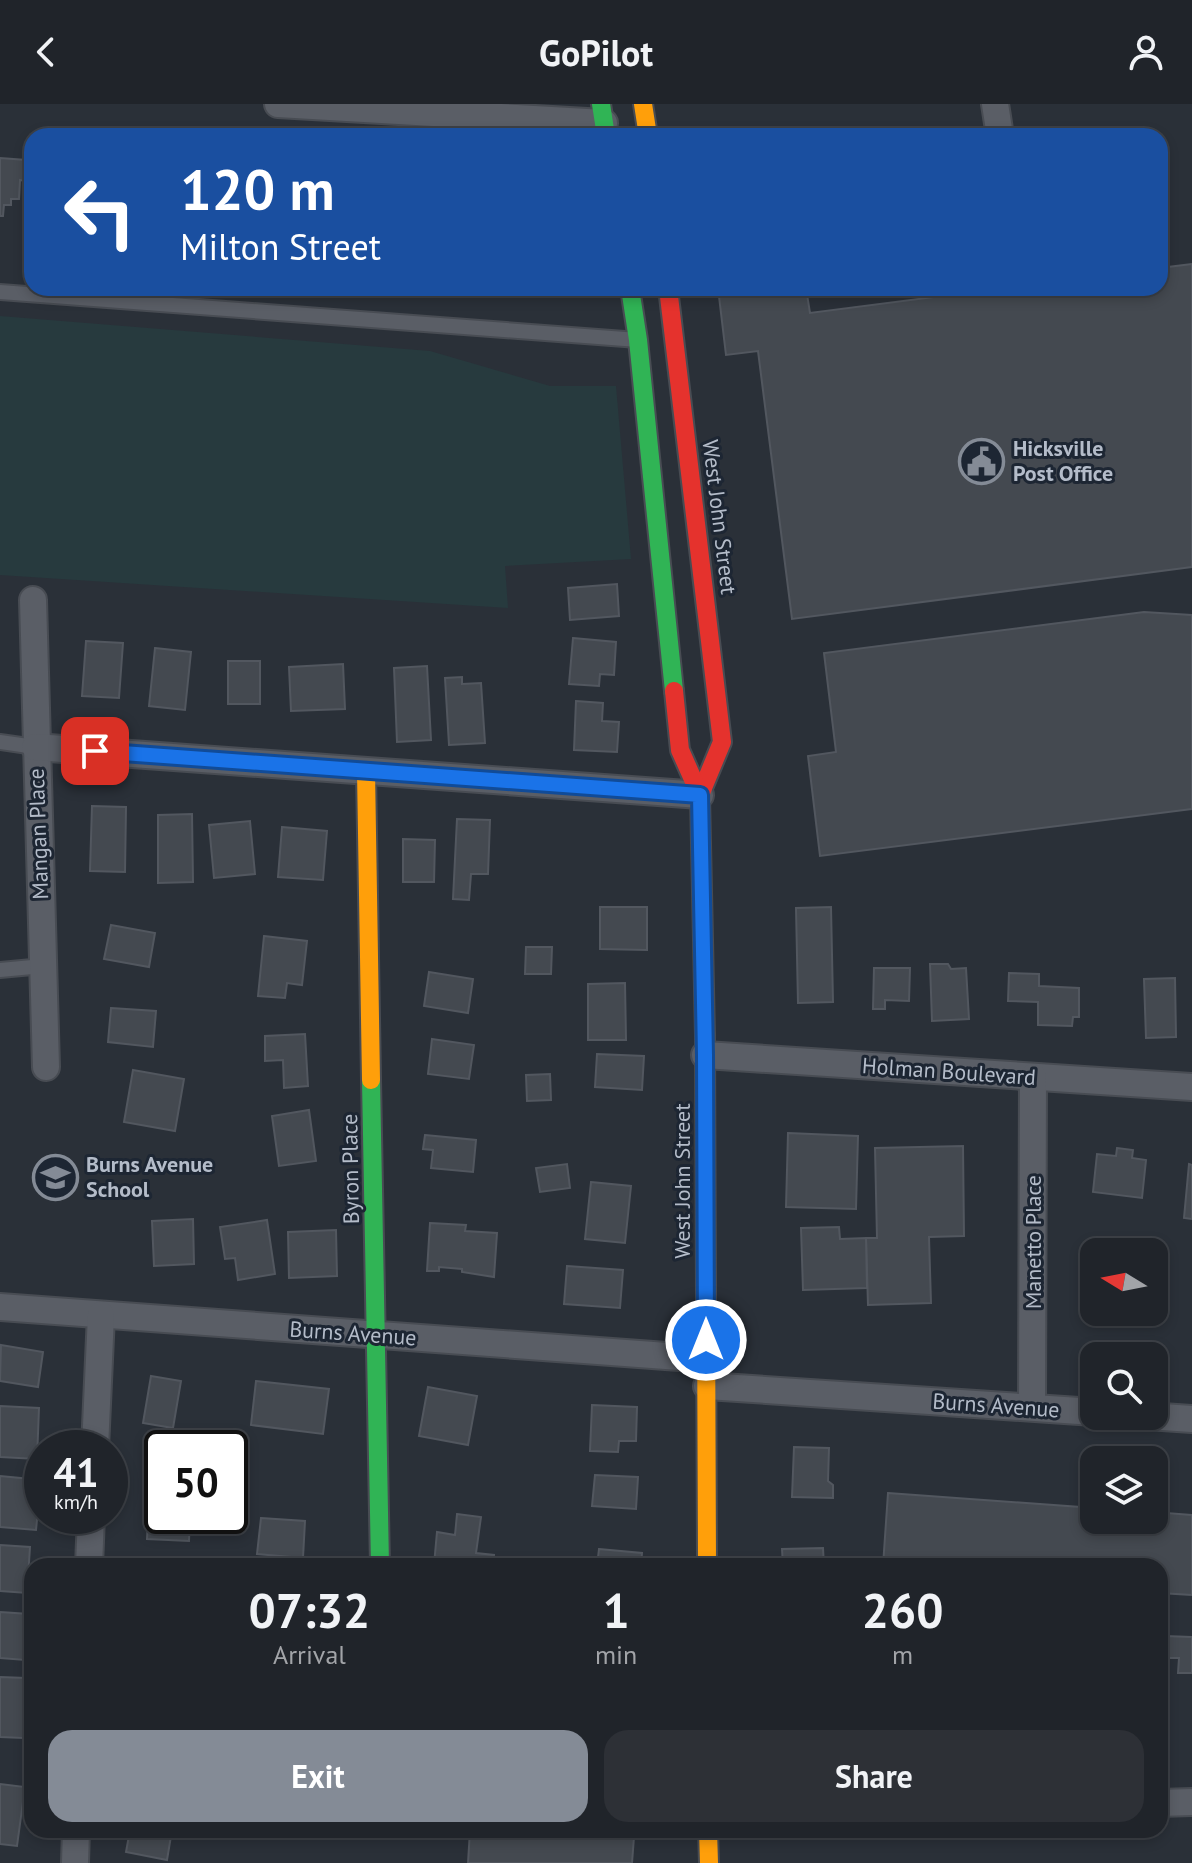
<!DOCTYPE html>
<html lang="en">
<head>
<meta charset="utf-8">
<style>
	body { margin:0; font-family:"PT Sans",sans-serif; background:#2d3036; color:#f1f3f6; height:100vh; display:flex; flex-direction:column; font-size:30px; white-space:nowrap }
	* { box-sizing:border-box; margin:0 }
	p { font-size:26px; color:#a2a4a8 }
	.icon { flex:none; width:44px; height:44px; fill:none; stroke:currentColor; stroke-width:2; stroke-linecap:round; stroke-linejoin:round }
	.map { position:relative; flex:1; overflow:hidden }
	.details { position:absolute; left:24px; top:1454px; width:1144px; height:280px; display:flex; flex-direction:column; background:#20242a; border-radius:24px; box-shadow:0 4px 12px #0003,0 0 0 2px #3d4147 }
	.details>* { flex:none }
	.hud { position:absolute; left:24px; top:24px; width:1144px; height:168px; border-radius:24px; box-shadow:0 4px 12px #0003,0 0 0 2px #3d4147; background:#1a4fa0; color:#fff; overflow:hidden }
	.needle { width:52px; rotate:280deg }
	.tools { position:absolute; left:1080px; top:1134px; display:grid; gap:16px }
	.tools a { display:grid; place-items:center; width:88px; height:88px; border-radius:16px; background:#20242a; box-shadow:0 4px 12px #0003,0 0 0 2px #3d4147; font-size:40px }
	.speed { position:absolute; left:24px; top:1326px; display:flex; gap:16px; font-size:40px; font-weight:700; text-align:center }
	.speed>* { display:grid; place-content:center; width:104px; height:104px; border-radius:50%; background:#20242a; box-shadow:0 4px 12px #0003,0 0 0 2px #3d4147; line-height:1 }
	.speed small { font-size:20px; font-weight:400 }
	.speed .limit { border:4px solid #111; border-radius:12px; background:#fff; color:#111 }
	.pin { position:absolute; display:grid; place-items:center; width:68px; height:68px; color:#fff; margin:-34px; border-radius:16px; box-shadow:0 4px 12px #0006 }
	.me { position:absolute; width:88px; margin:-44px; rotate:0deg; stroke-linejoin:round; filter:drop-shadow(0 0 6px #0008) }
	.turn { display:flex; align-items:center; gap:28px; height:168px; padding:0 24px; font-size:36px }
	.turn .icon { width:104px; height:104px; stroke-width:2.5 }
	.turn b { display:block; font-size:56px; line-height:68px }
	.eta { display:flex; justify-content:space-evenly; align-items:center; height:136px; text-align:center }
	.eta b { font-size:48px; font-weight:800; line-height:56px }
	.action { display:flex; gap:16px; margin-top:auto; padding:16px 24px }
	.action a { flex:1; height:92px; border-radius:24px; background:#848b96; color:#fff; font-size:32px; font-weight:800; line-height:92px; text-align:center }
	.action a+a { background:#2d3036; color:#f1f3f6 }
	header { display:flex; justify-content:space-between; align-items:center; height:104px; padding:0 24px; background:#20242a; font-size:36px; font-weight:800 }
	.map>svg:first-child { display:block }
	.green { fill:#273a3e }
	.building { fill:#444950; stroke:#52575f; stroke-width:2 }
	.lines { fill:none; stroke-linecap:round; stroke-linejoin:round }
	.lane-casing { stroke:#484c53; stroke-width:18 }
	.street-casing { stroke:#484c53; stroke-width:30 }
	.fast-casing { stroke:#484c53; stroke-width:22 }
	.slow-casing { stroke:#484c53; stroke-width:22 }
	.jam-casing { stroke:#484c53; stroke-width:22 }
	.lane { stroke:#5a5e66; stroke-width:14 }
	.street { stroke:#5a5e66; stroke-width:26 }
	.fast { stroke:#30b455; stroke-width:18 }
	.slow { stroke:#ff9f0a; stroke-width:18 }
	.jam { stroke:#e5322d; stroke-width:18 }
	.route-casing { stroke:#114b97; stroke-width:20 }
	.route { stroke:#1a73e8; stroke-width:14 }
	.labels { text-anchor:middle; stroke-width:6; stroke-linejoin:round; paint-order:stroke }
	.poi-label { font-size:22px; font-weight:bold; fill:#b4bcc9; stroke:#1d2633; text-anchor:start }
	.street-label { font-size:22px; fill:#b4bcc9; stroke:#1d2633 }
</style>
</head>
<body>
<header><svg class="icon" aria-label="back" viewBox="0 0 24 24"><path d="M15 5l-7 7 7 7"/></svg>GoPilot<svg class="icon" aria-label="person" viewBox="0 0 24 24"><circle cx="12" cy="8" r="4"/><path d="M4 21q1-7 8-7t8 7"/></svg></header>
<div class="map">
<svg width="1192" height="1759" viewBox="0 0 1192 1759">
	<rect width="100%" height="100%" fill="#2a3038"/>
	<path class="green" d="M0,212L430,247L550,282H616L631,455L505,462L508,504L0,471Z"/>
	<g class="building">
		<path d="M0,54L26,56L25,77L20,76L19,95H11V101H4L3,112H0Z"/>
		<path d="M1192,160V463L792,515L758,247L726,251L718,184H806L810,209L1004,184H1160V164Z"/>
		<path d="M617,480L619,512L570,516L568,484Z"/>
		<path d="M1144,508L1192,511V705L820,752L808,652L836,648L824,549Z"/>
		<path d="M573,534L616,538L614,571L600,570L599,582L569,580Z"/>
		<path d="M86,537L123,539L119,594L82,592Z"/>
		<path d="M155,544L191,548L185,606L149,602Z"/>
		<rect x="228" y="557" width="32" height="43"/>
		<path d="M343,560L345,605L291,607L289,563Z"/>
		<path d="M427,562L431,636L397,638L394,564Z"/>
		<path d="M462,573V580L481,579L485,639L449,641L445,574Z"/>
		<path d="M576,597L603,599L602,617L619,618L617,648L574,646Z"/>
		<path d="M92,702L126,703L125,768L90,767Z"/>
		<path d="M192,710L193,778L158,779V711Z"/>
		<path d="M457,715L490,716L488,770H471L469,796L453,795Z"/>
		<path d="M250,717L255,770L214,774L209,721Z"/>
		<path d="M282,723L327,727L323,776L278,773Z"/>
		<path d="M403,735L435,736L434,778H403Z"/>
		<path d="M600,803H647V846L600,845Z"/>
		<path d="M831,803L833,898L798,899L796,804Z"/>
		<path d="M111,821L155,829L149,863L104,855Z"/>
		<path d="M264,832L307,837L302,881L287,879L285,894L258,892Z"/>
		<path d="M526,843H552L551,870H525Z"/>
		<path d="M930,860H948L951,865L966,864L969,915L932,917Z"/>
		<path d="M874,864H910L909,897L885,896V905H873Z"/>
		<path d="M429,868L473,875L468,909L424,902Z"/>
		<path d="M1009,869L1039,870V882L1079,884V913H1073L1072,922L1038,921V898L1008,897Z"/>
		<path d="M1175,874L1176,933L1146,934L1144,875Z"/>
		<path d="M625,879L626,936H588V880Z"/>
		<path d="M111,904L156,907L153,943L108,938Z"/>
		<path d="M305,930L308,982L284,984L283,956L265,957V932Z"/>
		<path d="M432,935L474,941L469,975L428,970Z"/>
		<path d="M597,950L644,952L642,986L595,983Z"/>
		<path d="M133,966L184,975L175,1027L124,1018Z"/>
		<path d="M550,970L551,996L527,997L526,971Z"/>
		<path d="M309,1006L316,1057L279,1062L272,1012Z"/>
		<path d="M788,1029L858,1032L856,1105L786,1103Z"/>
		<path d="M425,1031L476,1036L473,1068L431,1064L433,1046L423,1045Z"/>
		<path d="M963,1042L964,1132L929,1133L931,1199L868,1201L866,1134H877L875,1044Z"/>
		<path d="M1117,1044L1133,1046L1132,1054L1146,1056L1142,1094L1093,1088L1097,1050L1116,1052Z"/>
		<path d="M567,1060L570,1084L540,1088L536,1064Z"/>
		<path d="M1189,1060L1192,1061V1115L1184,1114Z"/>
		<path d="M591,1078L631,1082L625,1139L585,1135Z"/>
		<path d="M193,1115L194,1160L154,1162L152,1117Z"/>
		<path d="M267,1116L275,1170L238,1176L235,1154L225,1155L220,1123Z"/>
		<path d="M430,1119L466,1121L465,1127L497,1129L494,1173L462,1168V1165L439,1163V1167H427Z"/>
		<path d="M839,1123L840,1135L866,1134L867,1184L803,1186L801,1124Z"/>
		<path d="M336,1126L337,1172L289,1174L288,1128Z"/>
		<path d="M567,1162L623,1166L620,1204L564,1200Z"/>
		<path d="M1,1241L43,1248L38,1283L0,1277Z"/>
		<path d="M151,1272L181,1277L173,1324L143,1319Z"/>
		<path d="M256,1277L329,1285L323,1330L251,1321Z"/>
		<path d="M428,1283L477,1292L468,1341L419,1332Z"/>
		<path d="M592,1301L637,1303L636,1337H619L618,1348L590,1347Z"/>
		<path d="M0,1302L39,1304L37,1355L0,1353Z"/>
		<path d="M202,1331L233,1333L231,1363L230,1344H201Z"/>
		<path d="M794,1343L829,1344L828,1377L833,1381V1394L792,1393Z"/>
		<path d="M595,1371L638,1373L636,1405L592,1402Z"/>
		<path d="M0,1372L41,1376L36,1426L0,1423Z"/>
		<path d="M150,1375H162V1412H190L189,1437L147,1435Z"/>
		<path d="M888,1389L1094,1404V1416H1154V1408L1192,1411V1491L1160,1489V1462H883Z"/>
		<path d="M457,1410L481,1413L476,1449L494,1451L493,1462L434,1461L437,1428L455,1431Z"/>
		<path d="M261,1414L305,1417L303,1454L257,1450Z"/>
		<path d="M0,1441L30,1443L27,1489L0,1487Z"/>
		<path d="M823,1444L824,1462H783L782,1445Z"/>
		<path d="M599,1445L642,1449L641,1462H597Z"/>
		<path d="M0,1508L29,1510L25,1556L0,1554Z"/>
		<path d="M1165,1532L1192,1533V1569H1178L1179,1554H1165Z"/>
		<path d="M0,1573L26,1574L23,1634L0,1633Z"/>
		<path d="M0,1680L25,1683L17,1742L0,1740Z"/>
		<path d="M130,1726H172L167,1756L126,1748Z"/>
		<path d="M470,1726L634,1733L632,1759H468Z"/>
	</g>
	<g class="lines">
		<defs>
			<g id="lane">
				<path d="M0,188L638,236"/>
				<path d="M0,638L35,643"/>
				<path d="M0,866L43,862"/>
			</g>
			<g id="street">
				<path d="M278,0L604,19"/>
				<path d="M995,0L1000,32"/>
				<path d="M33,496L46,963"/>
				<path d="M35,643L700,691"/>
				<path d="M705,951L1192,983"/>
				<path d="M0,1203L707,1255"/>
				<path d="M707,1282L1094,1308"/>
				<path d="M1032,1303L1033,973"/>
				<path d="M1148,1312L1192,1315"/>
				<path d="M95,1344L101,1211"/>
				<path d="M89,1462L91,1412"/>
				<path d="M1160,1699L1192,1698"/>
				<path d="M75,1759L76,1726"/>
			</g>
			<g id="fast">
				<path d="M601,0L606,32"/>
				<path d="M630,184L638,236L674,587"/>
				<path d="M371,976L380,1462"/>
			</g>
			<g id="slow">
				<path d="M643,0L648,32"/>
				<path d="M366,667L371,976"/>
				<path d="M705,932L707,1462"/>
				<path d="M708,1726L709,1759"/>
			</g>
			<g id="jam">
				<path d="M668,184L722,638L700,691"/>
				<path d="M674,587L680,646L700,691L705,932"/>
			</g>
		</defs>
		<use href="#lane" class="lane-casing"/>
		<use href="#street" class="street-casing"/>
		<use href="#fast" class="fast-casing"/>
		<use href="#slow" class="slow-casing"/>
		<use href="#jam" class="jam-casing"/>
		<use href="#lane" class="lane"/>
		<use href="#street" class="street"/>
		<use href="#fast" class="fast"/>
		<use href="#slow" class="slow"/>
		<use href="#jam" class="jam"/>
	</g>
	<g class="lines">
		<defs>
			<path id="route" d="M95,647L700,691L705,951L706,1236"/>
		</defs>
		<use href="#route" class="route-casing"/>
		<use href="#route" class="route"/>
	</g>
	<defs>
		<symbol id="civic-ring" viewBox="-11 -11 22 22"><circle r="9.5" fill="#1d2633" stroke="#848b96" stroke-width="1.5"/><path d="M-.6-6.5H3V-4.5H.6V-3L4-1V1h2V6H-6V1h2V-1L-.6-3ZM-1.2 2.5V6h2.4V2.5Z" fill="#848b96"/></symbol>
		<symbol id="school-ring" viewBox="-11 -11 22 22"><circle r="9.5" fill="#1d2633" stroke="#848b96" stroke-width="1.5"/><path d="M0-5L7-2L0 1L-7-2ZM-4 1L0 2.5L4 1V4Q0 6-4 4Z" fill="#848b96"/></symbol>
	</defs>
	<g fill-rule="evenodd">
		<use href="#civic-ring" x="956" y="332" width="51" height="51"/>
		<use href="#school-ring" x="30" y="1048" width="51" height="51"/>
	</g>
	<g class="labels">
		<g class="poi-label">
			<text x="1013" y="352">Hicksville<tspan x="1013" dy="25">Post Office</tspan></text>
			<text x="86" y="1068">Burns Avenue<tspan x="86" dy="25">School</tspan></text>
		</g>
		<g class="street-label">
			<text transform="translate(720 413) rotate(83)" y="8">West John Street</text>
			<text transform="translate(38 730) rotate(-92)" y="8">Mangan Place</text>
			<text transform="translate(949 967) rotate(4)" y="8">Holman Boulevard</text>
			<text transform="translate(350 1065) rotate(-91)" y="8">Byron Place</text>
			<text transform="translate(682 1077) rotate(-90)" y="8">West John Street</text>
			<text transform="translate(1033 1138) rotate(-90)" y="8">Manetto Place</text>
			<text transform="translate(353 1229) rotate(4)" y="8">Burns Avenue</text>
			<text transform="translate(996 1301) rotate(4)" y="8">Burns Avenue</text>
		</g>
	</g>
</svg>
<div class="tools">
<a><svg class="needle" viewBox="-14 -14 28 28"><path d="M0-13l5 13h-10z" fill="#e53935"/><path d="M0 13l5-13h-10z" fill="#a2a4a8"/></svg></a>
<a><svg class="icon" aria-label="search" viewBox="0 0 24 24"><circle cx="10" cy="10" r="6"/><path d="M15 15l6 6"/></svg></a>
<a><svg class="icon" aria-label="layers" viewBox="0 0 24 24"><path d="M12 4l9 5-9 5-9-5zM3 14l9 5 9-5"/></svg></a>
</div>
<div class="speed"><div>41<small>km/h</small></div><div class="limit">50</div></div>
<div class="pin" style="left:95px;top:647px;background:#d93025"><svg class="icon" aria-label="arrive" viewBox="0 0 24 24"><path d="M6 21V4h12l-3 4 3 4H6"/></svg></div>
<svg class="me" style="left:706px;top:1236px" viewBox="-20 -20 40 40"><circle r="17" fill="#1a73e8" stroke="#fff" stroke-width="3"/><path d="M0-11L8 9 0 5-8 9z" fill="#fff"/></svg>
<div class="hud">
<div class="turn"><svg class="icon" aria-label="left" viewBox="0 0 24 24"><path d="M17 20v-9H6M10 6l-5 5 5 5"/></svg><div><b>120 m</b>Milton Street</div></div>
</div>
<section class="details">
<div class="eta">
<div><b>07:32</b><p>Arrival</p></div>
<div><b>1</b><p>min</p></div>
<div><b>260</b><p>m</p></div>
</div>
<div class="action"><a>Exit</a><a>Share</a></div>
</section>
</div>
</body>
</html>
